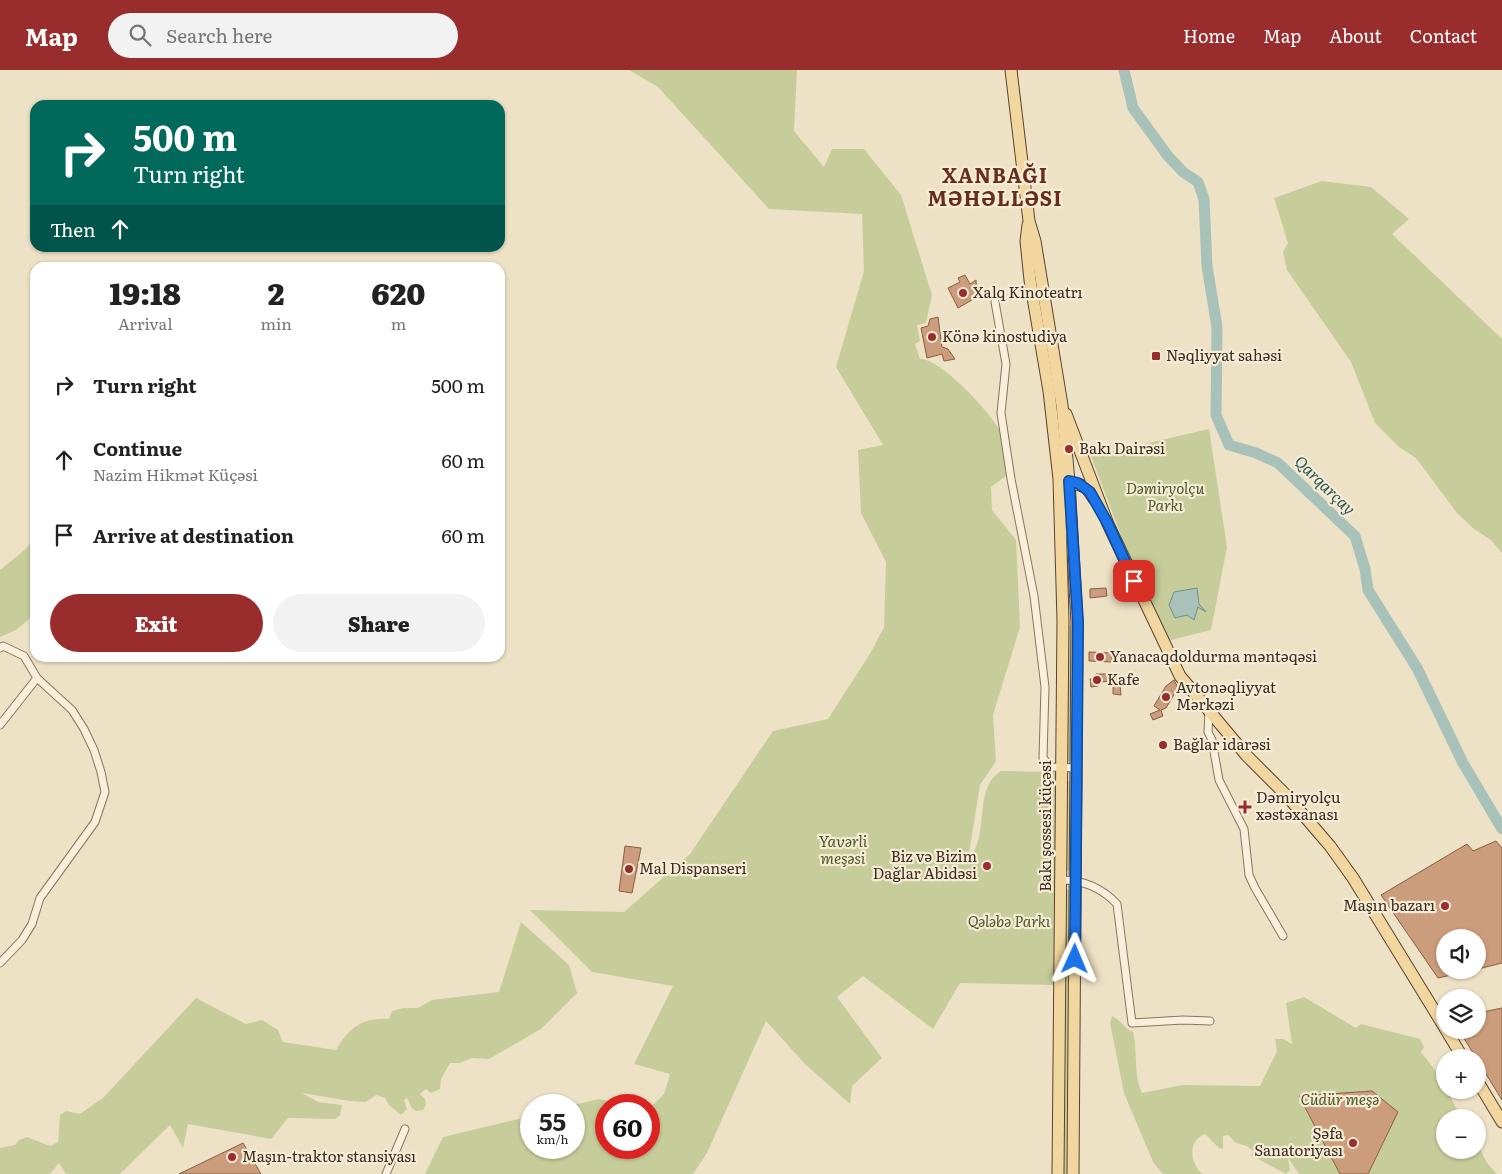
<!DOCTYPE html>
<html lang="en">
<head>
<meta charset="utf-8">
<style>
	body { margin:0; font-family:Literata,serif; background:#f2f2f2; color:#222; height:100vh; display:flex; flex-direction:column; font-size:19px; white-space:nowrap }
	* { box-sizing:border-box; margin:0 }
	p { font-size:16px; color:#767676 }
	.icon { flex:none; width:28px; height:28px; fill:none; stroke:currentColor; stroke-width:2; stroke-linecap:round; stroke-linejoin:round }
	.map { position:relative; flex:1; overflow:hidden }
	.sheet { position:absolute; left:30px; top:192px; width:475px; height:400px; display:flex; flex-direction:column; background:#fff; border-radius:15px; box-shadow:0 1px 4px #0004 }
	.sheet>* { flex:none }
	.top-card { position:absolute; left:30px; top:30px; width:475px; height:152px; border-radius:15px; box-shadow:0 1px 4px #0004; background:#00695c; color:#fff; overflow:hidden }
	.fabs { position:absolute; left:1436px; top:859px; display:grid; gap:10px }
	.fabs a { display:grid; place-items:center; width:50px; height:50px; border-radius:50%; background:#fff; box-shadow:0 1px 4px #0004; font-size:25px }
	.speed { position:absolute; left:520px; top:1024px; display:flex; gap:10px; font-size:25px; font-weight:700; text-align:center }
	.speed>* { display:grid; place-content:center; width:65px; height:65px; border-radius:50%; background:#fff; box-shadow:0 1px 4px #0004; line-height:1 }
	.speed small { font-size:12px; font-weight:400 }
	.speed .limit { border:8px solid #d22; background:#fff; color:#111 }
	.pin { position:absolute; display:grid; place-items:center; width:42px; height:42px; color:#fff; margin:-21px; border-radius:10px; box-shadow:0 2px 8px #0006 }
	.me { position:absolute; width:55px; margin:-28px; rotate:1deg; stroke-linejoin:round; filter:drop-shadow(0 0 4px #0008) }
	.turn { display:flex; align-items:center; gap:18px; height:105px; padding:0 20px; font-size:22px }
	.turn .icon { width:65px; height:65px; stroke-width:2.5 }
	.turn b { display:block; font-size:35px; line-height:42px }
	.then { display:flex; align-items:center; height:48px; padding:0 20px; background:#0003; gap:10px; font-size:19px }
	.eta { display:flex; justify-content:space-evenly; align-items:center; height:85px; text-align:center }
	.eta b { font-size:30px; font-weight:800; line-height:35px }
	.cta { display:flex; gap:10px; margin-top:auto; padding:10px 20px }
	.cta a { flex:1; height:58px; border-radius:30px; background:#992c2d; color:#fff; font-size:20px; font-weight:800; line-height:58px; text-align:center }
	.cta a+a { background:#f2f2f2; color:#222 }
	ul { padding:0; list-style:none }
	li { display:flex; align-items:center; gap:15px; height:75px; padding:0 20px }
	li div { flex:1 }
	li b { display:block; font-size:19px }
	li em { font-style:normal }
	header { display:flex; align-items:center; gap:30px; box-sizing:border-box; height:70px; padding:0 25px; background:#992c2d; color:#fff }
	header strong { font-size:24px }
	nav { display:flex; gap:28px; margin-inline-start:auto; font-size:18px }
	.search { width:350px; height:45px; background:#f2f2f2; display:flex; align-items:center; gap:12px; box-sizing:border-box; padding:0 18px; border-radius:28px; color:#767676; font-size:19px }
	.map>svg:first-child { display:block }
	.green { fill:#c7cd9a }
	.water { fill:#a8c2ba; stroke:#6e9188 }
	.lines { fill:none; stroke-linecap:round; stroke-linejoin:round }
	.river { stroke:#a8c2ba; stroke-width:11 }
	.building { fill:#cc9d7c; stroke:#895e41 }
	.street-casing { stroke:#8a745c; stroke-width:9 }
	.primary-casing { stroke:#584230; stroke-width:13 }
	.street { stroke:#f9efda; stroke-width:7 }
	.primary { stroke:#f1d79f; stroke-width:11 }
	.route-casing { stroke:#114b97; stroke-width:12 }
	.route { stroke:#1a73e8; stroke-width:9 }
	.poi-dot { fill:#992c2d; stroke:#f6ecd6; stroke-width:2 }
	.labels { text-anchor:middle; stroke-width:4.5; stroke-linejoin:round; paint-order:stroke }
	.poi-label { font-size:15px; fill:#3a2c1f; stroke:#f6ecd6; text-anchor:start }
	.park-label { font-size:15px; font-style:italic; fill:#4b5726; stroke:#f6ecd6 }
	.street-label { font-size:15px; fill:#3a2c1f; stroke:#f6ecd6 }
	.water-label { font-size:16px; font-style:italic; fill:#2f5a57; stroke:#f6ecd6 }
	.district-label { font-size:20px; font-weight:bold; letter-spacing:1px; fill:#672e1f; stroke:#f6ecd6 }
</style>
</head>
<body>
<header>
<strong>Map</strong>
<div class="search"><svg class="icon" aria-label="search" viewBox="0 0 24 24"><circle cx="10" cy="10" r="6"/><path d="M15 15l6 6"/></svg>Search here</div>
<nav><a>Home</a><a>Map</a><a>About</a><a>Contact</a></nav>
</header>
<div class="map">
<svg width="1502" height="1104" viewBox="0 0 1502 1104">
	<rect width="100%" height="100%" fill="#eee2c6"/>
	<g class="green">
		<path d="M629,0H797L794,61L824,97L832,79H864L901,125L932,225L926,253L917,255L920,271L915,274L920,289C938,286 994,345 1001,363C1005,376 1004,393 1006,406L991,417L992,440L1016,470L1020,557L993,645L996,691L980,715L968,790C991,765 972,719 1001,701L1058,702L1053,915L960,913L933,959L863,906L837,927L882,988L852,1016L850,1034L805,994L766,951L707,1083L693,1104H425L443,1067L531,1046V1078H574V1035L599,1029L629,1035H606V1078H649V1039L664,1024L670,1004L634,994L673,916L592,902L530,840L624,842L690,784L773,661L828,649L871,582L884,557L886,492L861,443L858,380L883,375L836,297L864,201L862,144L769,139L658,17Z"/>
		<path d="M1322,111L1371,117L1409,149L1392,164L1502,269V483L1491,470L1474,459L1457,443L1416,388L1399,377L1375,353L1351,292L1287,200L1283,182L1288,173L1274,128Z"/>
		<path d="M1209,359L1227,477L1211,560L1167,571L1139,513L1091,386Z"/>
		<path d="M35,466V544L16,560L0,567V500L27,478Z"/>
		<path d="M1068,556H1073L1072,691H1067Z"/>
		<path d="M1067,711H1072L1071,801L1066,800Z"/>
		<path d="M1066,820H1072L1069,1104H1063Z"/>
		<path d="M521,852L569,895L577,923L541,959L489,989L472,988L460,993H450L441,1009L440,1019L431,1023L426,1019L420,1024L425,1029L426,1035L423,1040L416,1041L412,1038L407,1028L404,1030L407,1039L401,1045L389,1035L385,1028L376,1025L366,1032L349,1031L302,1023L318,1032L342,1035L340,1045L335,1049L288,1048L271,1069L188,1054L183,1078L170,1055L120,1104H66L59,1093L50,1104H0V1078L15,1075L19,1070L27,1067L50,1076L58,1072L60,1045L66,1041L80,1044L104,1027L196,928L246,954L262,950L278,960L283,972L336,980C349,958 362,947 389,949L392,941L403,938H418L432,930L499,922Z"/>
		<path d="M1304,927L1356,958L1361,954L1420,969L1424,977L1421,982L1442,1009L1445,1020H1447L1461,1047L1445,1048V1080H1478V1075L1487,1093L1497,1104H1299L1288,1088L1290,1100L1286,1104L1251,1085L1253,1081L1247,1076L1236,1073L1228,1065L1223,1066V1078L1220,1079L1205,1064C1187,1071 1190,1092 1202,1104H1163L1153,1092L1124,1023L1110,953L1112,946C1120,949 1124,958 1133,962C1138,981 1133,1004 1142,1023L1182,1015L1260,1016L1277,981L1275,969H1283L1292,974L1286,933Z"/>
	</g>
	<path class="water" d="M1197,518L1199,534L1206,542L1198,537L1194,550L1187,545L1175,548L1169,535L1174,522Z"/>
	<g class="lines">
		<path class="river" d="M1124,0L1133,38L1168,86L1183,102L1198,112L1204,129L1207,196L1217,257L1216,345L1229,375L1256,383L1278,393L1355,466L1365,499L1368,520L1417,598L1463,693L1502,759"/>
	</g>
	<g class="building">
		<path d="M965,205L970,214L976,210L977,227L958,238L948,218L960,212L958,208Z"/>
		<path d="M938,247L942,277L948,279L955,289L944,291L942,284L927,288L921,258L928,256L930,249Z"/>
		<path d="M1106,518L1107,526L1090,528V519Z"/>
		<path d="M1089,582L1112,583V592L1089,591Z"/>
		<path d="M1096,604H1119L1121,625L1113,624V611L1100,612L1098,616L1091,617L1090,609L1096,607Z"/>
		<path d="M1174,610L1178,618L1166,638L1161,640L1163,646L1153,650L1150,644L1160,640L1154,636L1166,616Z"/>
		<path d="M1496,771L1502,778V893L1478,899V868H1445V900H1463L1464,902L1438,908L1381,825L1467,774L1473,781Z"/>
		<path d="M625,776L641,778L632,823L619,821Z"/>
		<path d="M1502,938V1030L1459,960H1478V943Z"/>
		<path d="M1372,1021L1398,1042L1368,1104H1340L1299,1026Z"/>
		<path d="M243,1073L261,1104H179Z"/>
	</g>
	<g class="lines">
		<defs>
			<g id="street">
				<path d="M995,232L1006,294L1001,343L1011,409L1034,526L1045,617L1043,688L1051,697L1076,698"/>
				<path d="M0,578L3,576L24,586L37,608L72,640L84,659L94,680L101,702L105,722L95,752L40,828L32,854L22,870L0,893"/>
				<path d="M1209,641L1208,662L1212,670L1219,710L1244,759L1249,805L1255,818L1283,866"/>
				<path d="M0,655L37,608"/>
				<path d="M1061,810C1082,810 1102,818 1117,834L1132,953L1183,950L1210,951"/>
				<path d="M386,1104L405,1059"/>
			</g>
			<g id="primary">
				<path d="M1011,0L1029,151L1035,171L1062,335L1069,411L1077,552L1073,1104"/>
				<path d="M1028,155L1026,171L1030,210L1049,321L1059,409L1063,550L1058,1104"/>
				<path d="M1066,344L1108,454L1180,606L1247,686L1287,726L1330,776L1353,808L1445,958"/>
				<path d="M1063,410L1086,417L1094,429"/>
				<path d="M1446,960L1463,988"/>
				<path d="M1478,1012L1502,1052"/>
			</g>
		</defs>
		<use href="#street" class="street-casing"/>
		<use href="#primary" class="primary-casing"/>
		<use href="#street" class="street"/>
		<use href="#primary" class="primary"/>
	</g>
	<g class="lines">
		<defs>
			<path id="route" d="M1075,889L1078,552L1069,411L1078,413L1090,422L1108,454L1134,511"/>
		</defs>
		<use href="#route" class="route-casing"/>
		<use href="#route" class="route"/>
	</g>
	<g class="poi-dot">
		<circle cx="963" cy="223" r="5"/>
		<circle cx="932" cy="267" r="5"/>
		<rect x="1151" y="281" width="10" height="10" rx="2.5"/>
		<circle cx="1069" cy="379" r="5"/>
		<circle cx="1100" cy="587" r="5"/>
		<circle cx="1097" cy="610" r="5"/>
		<circle cx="1166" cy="627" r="5"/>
		<circle cx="1163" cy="675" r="5"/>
		<path d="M1242.5 729.5h5v5h5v5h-5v5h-5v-5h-5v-5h5z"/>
		<circle cx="987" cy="796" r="5"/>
		<circle cx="629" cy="799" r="5"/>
		<circle cx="1445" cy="836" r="5"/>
		<circle cx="1353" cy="1073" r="5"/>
		<circle cx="232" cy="1087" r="5"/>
	</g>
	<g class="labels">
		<g class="poi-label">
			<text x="973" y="228">Xalq Kinoteatrı</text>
			<text x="942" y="272">Könə kinostudiya</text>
			<text x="1166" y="291">Nəqliyyat sahəsi</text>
			<text x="1079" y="384">Bakı Dairəsi</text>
			<text x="1110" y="592">Yanacaqdoldurma məntəqəsi</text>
			<text x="1107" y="615">Kafe</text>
			<text x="1176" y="623">Avtonəqliyyat<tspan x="1176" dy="17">Mərkəzi</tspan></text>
			<text x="1173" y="680">Bağlar idarəsi</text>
			<text x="1256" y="733">Dəmiryolçu<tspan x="1256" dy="17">xəstəxanası</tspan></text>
			<text x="977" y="792" text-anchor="end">Biz və Bizim<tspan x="977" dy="17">Dağlar Abidəsi</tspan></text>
			<text x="639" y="804">Mal Dispanseri</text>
			<text x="1435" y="841" text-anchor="end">Maşın bazarı</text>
			<text x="1343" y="1069" text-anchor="end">Şəfa<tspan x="1343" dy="17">Sanatoriyası</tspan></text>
			<text x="242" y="1092">Maşın-traktor stansiyası</text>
		</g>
		<g class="park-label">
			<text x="1165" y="424">Dəmiryolçu<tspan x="1165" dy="17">Parkı</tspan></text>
			<text x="843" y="777">Yavərli<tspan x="843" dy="17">meşəsi</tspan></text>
			<text x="1009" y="857">Qələbə Parkı</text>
			<text x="1340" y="1035">Cüdür meşə</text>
		</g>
		<g class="street-label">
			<text transform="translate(1046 756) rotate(-90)" y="5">Bakı şossesi küçəsi</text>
		</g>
		<g class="water-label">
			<text transform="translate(1325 415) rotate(44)" y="6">Qarqarçay</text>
		</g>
		<g class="district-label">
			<text x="995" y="113">XANBAĞI<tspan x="995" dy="23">MƏHƏLLƏSI</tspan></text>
		</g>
	</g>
</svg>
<div class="fabs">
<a><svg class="icon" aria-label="sound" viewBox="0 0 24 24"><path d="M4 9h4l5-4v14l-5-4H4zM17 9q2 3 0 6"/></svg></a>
<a><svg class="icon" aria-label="layers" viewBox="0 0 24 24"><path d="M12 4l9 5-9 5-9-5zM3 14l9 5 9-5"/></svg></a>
<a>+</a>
<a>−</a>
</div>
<div class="speed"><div>55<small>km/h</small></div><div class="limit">60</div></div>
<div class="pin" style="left:1134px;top:511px;background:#d93025"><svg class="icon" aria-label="arrive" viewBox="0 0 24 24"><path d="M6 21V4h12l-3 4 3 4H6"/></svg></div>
<svg class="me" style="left:1075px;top:889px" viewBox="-20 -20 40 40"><path d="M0-17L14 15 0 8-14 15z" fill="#1a73e8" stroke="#fff" stroke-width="4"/></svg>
<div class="top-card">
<div class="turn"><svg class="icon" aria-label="right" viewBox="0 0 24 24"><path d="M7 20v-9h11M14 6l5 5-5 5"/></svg><div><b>500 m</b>Turn right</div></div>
<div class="then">Then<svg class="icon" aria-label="ahead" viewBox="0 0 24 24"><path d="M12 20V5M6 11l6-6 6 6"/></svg></div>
</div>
<section class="sheet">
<div class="eta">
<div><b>19:18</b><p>Arrival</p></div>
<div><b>2</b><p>min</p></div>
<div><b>620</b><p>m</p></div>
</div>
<ul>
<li><svg class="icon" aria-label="right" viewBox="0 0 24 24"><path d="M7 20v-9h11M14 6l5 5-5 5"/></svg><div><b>Turn right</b></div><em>500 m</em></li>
<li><svg class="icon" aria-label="ahead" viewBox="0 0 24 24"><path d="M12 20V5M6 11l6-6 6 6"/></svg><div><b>Continue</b><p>Nazim Hikmət Küçəsi</p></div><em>60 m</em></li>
<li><svg class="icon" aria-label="arrive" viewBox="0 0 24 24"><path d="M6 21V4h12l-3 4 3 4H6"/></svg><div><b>Arrive at destination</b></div><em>60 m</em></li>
</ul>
<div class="cta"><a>Exit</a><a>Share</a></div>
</section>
</div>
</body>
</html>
